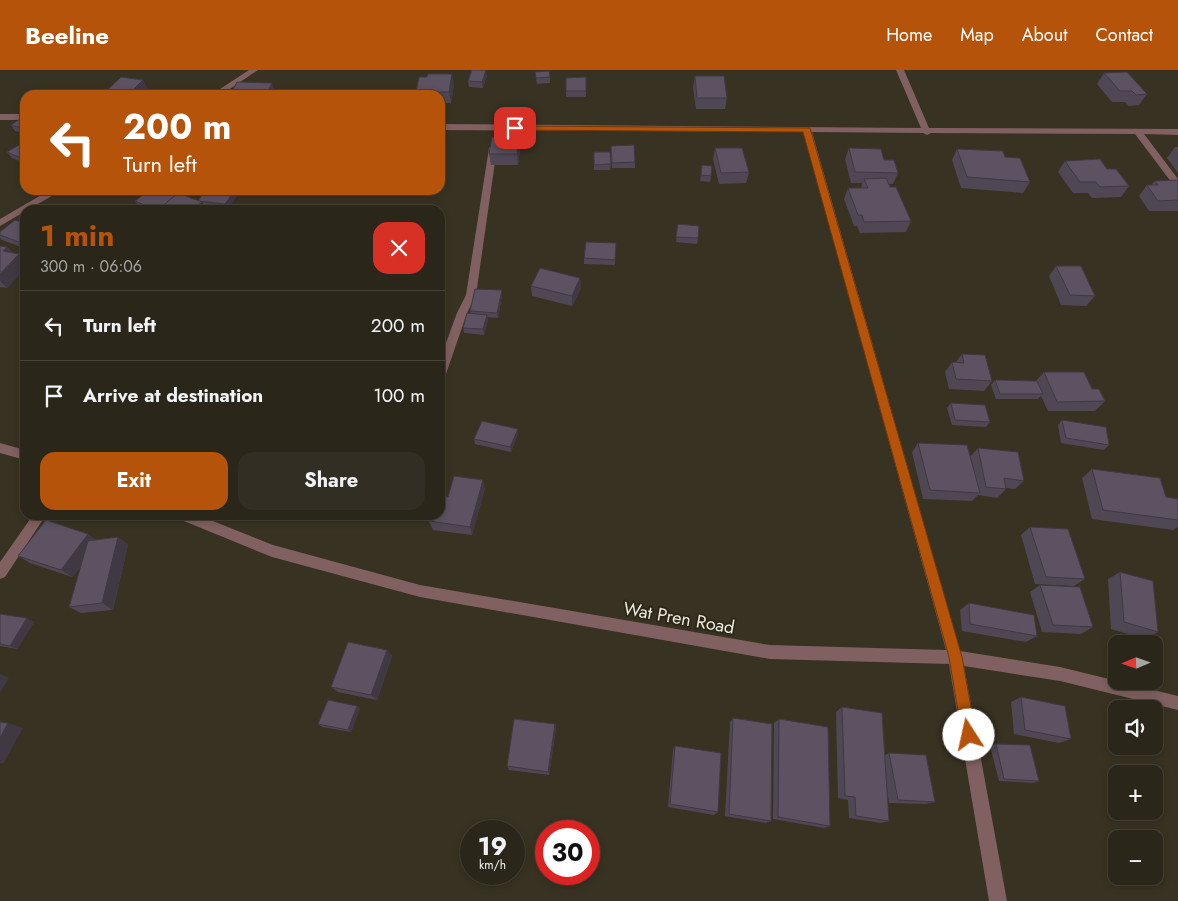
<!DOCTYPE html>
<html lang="en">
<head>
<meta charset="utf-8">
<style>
	body { margin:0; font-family:Jost,sans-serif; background:#322e23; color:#f1f3f6; height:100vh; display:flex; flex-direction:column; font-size:19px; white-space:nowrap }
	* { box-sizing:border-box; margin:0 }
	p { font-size:16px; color:#a5a5a2 }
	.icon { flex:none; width:28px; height:28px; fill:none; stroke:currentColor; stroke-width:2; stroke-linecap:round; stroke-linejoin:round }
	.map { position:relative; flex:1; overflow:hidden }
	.drawer { position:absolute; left:20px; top:135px; width:425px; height:315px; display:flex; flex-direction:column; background:#2a261a; border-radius:15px; box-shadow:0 2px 8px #0003,0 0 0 1px #464339 }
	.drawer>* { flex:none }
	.banner { position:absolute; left:20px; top:20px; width:425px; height:105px; border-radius:15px; box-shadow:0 2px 8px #0003,0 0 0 1px #464339; background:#b45309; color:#fff; overflow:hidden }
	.needle { width:32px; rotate:268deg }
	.buttons { position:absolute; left:1108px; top:565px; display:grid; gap:10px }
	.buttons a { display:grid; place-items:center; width:55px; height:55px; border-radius:10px; background:#2a261a; box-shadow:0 2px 8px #0003,0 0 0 1px #464339; font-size:25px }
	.speed { position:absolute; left:460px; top:750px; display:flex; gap:10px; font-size:25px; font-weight:700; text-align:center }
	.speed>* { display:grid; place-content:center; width:65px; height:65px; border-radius:50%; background:#2a261a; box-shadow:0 2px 8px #0003,0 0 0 1px #464339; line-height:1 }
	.speed small { font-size:12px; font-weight:400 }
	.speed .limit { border:8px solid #d22; background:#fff; color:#111 }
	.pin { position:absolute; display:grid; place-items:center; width:42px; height:42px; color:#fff; margin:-21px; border-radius:10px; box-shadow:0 2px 8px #0006 }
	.me { position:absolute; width:55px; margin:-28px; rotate:350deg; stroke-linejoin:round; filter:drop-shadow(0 0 4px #0008) }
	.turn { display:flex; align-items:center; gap:18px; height:105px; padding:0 20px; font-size:22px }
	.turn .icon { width:65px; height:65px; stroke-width:2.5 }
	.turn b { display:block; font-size:35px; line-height:42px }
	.round { display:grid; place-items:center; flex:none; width:52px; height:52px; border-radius:15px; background:#322e23 }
	.overview { display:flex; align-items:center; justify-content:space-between; height:85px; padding:0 20px }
	h1 { font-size:30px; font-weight:700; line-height:38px; color:#b45309 }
	.action { display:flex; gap:10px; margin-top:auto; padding:10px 20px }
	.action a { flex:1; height:58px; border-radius:15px; background:#b45309; color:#fff; font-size:20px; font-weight:700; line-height:58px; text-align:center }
	.action a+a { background:#322e23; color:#f1f3f6 }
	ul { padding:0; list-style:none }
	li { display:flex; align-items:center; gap:15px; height:70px; padding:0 20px; border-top:1px solid #464339 }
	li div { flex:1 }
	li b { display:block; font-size:19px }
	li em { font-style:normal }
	header { display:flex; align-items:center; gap:30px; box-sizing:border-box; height:70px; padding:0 25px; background:#b45309; color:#fff }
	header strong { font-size:24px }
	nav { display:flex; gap:28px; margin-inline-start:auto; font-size:18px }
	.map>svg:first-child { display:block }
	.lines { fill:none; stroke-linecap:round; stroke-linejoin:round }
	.minor { fill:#806061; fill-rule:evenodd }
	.tertiary { fill:#806061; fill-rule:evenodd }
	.wall { fill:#4f4753 }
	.shaded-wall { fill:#403944 }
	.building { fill:#5c5261; stroke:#403944 }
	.route { fill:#b45309; stroke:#753606 }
	.labels { text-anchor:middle; stroke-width:4; stroke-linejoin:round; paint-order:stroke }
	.street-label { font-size:18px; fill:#edeadf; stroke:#2d2818 }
</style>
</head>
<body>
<header>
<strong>Beeline</strong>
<nav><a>Home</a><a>Map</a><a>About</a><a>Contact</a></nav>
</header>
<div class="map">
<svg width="1178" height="831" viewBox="0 0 1178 831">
	<rect width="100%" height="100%" fill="#383222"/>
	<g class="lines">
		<g class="minor">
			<path d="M896,0H904L929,58L1178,59V65L1144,64L1178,109V118L1175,117L1135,64L931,63L927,65L923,63L812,62L960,581L1060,597L1178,626V640L1060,611L964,596L1007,831H989L949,594L770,589L420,527L272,487L179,449L178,445H198L273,475L420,515L770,575L946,580L804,62L440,60V54L921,58Z"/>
			<rect x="0" y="44" width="25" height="6"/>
			<path d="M493,75L497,78L476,225L467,243L446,304L440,308V289L457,243L466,225L489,78Z"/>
			<path d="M0,373L25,380V390L0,383Z"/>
			<path d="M33,445H46L5,507L0,509V492Z"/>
		</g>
		<g class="tertiary">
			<path d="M249,0H258L221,25H211Z"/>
			<path d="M50,120H62L0,156V149Z"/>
		</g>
	</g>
	<g class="wall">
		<path d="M535,2L550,7V13L537,14Z"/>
		<path d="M1104,3L1147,24L1139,35L1129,36L1125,32H1112L1097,14Z"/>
		<path d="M487,5L483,18L469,17L468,11Z"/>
		<path d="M695,6L727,28L725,39H696L693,17Z"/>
		<path d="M586,7V27H566V8Z"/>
		<path d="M454,15L451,33H440V25H416V22Z"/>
		<path d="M25,47V64L15,61L11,55Z"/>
		<path d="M25,72V93L12,88L7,82Z"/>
		<path d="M611,76L635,92V98H612Z"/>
		<path d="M1175,77H1178V103L1167,88Z"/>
		<path d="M520,78L518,95H491L489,84Z"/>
		<path d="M715,78L749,102L746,113L719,114L713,89Z"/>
		<path d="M849,78L884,90L898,103L893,114H889L911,151L906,162L860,163L857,156H854L844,129L848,118H861L862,113H851L845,89Z"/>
		<path d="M957,79L1005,87L1030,112L1023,123L961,118L952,90Z"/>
		<path d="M594,82L611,94L610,100H594Z"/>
		<path d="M1065,91L1107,99L1129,116L1121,127L1092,128L1088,123H1073L1058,102Z"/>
		<path d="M702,95L711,106L710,112L700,111Z"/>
		<path d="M1178,110V141H1149L1139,126L1147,115H1151L1155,111Z"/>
		<path d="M238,124L228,139L205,137L207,140H146L139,137L135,131L176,125L198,130Z"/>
		<path d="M15,150L24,178L2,170L0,168V162Z"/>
		<path d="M678,154L698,168L697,174L676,172Z"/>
		<path d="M616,173L615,195L584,194V188Z"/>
		<path d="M0,176L7,177L13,183L19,184L25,191V198L7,218L0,217Z"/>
		<path d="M1056,196L1095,226L1086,236L1061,235L1049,206Z"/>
		<path d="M580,208L581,218L572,236L532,226L531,216Z"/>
		<path d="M502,220V225L498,248L487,247L488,250L484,265L464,263L463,258L471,243L470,241Z"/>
		<path d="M962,284L992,311L984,321L949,319L945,302L952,292H956Z"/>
		<path d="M1044,302L1092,319L1105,331L1095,341H1048L1041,326L1038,329H996L991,315L995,310L1036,311Z"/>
		<path d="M951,333L990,352L986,357L952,355L947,338Z"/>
		<path d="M1062,350L1109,375L1104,380L1061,373L1058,355Z"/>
		<path d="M518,359V363L511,382L475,374L474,369Z"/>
		<path d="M918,373L971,392L970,387L978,378L1024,411L1015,419L1006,418V419L997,428L978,425L972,431L923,429L912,382Z"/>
		<path d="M1092,399L1166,427L1178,429V457L1173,460L1092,449L1082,408Z"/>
		<path d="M485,418L472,465L433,460L429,451L448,427Z"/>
		<path d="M1030,457L1085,509L1074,516L1035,514L1021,465Z"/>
		<path d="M118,467L128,475L113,540L81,543L69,537L81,496L72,507L30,493L18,486L96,470Z"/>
		<path d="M1120,502L1158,562L1145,569L1111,559L1108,509Z"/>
		<path d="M1040,515L1093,557L1081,564L1042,562L1030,522Z"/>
		<path d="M969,533L1037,566L1026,572L962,561L960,540Z"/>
		<path d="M0,544L34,552L17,579L0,576Z"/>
		<path d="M387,580L392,586L377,630L338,622L331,617Z"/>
		<path d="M1021,627L1071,669L1059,673L1014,664L1011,632Z"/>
		<path d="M357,636L360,638L351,662L322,657L318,654Z"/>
		<path d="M842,637L885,685L889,683L935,732L925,734L889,733L887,719L889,751L881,753L849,748L848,730L838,728L836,642Z"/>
		<path d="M733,648L771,751L766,753L725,746L730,652Z"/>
		<path d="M779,649L830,756L824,758L773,749L774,653Z"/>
		<path d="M555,654L556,658L549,705L509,700L507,696Z"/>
		<path d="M996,674L1039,711L1033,713L999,711L990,676Z"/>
		<path d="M675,676L718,742L714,745L668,737L673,680Z"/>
	</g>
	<g class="shaded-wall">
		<path d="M486,0L487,5L483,18L482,12Z"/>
		<path d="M452,4L454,15L451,33L449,22Z"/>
		<path d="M143,10L149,21L146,25H128Z"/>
		<path d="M272,13L276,24V25H266Z"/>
		<path d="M519,67L520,78L518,95L517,84Z"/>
		<path d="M440,98L441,104L440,112Z"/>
		<path d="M235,120H236L238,124L228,139L225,134Z"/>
		<path d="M202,132L207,140H192Z"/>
		<path d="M25,168V177L24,178L19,172Z"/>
		<path d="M7,177L16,187L19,184L25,191V198L7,218L0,211V204L3,181Z"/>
		<path d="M580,208L581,218L572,236V226Z"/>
		<path d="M502,220V225L498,248L497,243Z"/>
		<path d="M487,245L488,250L484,265L483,259Z"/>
		<path d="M518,359V363L511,382L510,377Z"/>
		<path d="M483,410L485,418L472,465L470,457Z"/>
		<path d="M88,464L99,472L72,507L61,500Z"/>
		<path d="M118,467L128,475L113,540L102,533Z"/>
		<path d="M27,548L34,552L17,579L10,576Z"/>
		<path d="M387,580L392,586L377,630L371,625Z"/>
		<path d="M0,604L9,608L0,623Z"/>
		<path d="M357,636L360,638L351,662L348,660Z"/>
		<path d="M8,653L23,658L3,694L0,693V668Z"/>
		<path d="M555,654L556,658L549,705L548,702Z"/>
	</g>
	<g class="building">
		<path d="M472,0H486L482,12L468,11Z"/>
		<path d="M549,1L550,7L536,8L535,2Z"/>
		<path d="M1127,2L1147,24L1136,25L1132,21H1120L1104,3Z"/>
		<path d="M428,4H452L449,22H416L419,7H427Z"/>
		<path d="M695,6H724L727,28H697Z"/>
		<path d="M121,7L143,10L128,25H102Z"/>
		<path d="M586,7V21H566V8Z"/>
		<path d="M237,12L272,13L266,25H230Z"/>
		<path d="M359,21H382L381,25H358Z"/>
		<path d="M23,47H25L24,57L25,59L11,55Z"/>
		<path d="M492,67H519L517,84H489Z"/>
		<path d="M24,72H25V90L7,82Z"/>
		<path d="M634,75L635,92L612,93L611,76Z"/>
		<path d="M715,78H742L749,102L721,103Z"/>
		<path d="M849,78L881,79L884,90H894L898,103L855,102Z"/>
		<path d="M957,79L1003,81L1005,87L1020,88L1030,112L967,107Z"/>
		<path d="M594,82H610L611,94L594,95Z"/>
		<path d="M1100,89L1107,99H1116L1129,116L1100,117L1096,112H1080L1065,91Z"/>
		<path d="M702,95L712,96L711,106L701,105Z"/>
		<path d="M886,108L890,117H896L911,151L864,152L862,145H858L848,118H868L864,109Z"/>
		<path d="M1178,110V130L1158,131L1147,115H1158L1155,111Z"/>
		<path d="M150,120H163L176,125L158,140H155L135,131Z"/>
		<path d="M205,120H235L225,134L198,131Z"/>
		<path d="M178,123L202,132L192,140L159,139Z"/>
		<path d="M115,135L120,140H106Z"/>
		<path d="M15,150L25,153V168L19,172L0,165V162Z"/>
		<path d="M678,154L699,156L698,168L676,167Z"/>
		<path d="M586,172L616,173L615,190L584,188Z"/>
		<path d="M0,176L7,177L3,181L19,184L0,204Z"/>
		<path d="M1056,196H1081L1095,226L1070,225Z"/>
		<path d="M540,198L580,208L572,226L531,216Z"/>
		<path d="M475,219L502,220L497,243L470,241Z"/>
		<path d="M467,243L487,245L483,259L463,258Z"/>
		<path d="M962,284L985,285L992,311L956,309L952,292L964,293Z"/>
		<path d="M1044,302H1084L1092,319H1099L1105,331L1057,332Z"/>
		<path d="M995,310L1037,311L1043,324H1000Z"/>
		<path d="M951,333L985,335L990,352L955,350Z"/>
		<path d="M1062,350L1106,357L1109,375L1066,368Z"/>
		<path d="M482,351L518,359L510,377L474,369Z"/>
		<path d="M918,373L967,375L980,423L930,420Z"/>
		<path d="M978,378L1018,382L1024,411L1004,408L1006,419L986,417Z"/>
		<path d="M1092,399L1160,408L1166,427L1178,429V450L1103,440Z"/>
		<path d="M454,406L483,410L470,457L429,451L431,445H440V426L448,427Z"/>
		<path d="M46,450L88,464L61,500L18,486Z"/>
		<path d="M1030,457L1068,459L1085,509L1046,507Z"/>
		<path d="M118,467L102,533L69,537L88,471Z"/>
		<path d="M1120,502L1153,511L1158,562L1124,552Z"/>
		<path d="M1040,515L1080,517L1093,557L1053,555Z"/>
		<path d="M969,533L1034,545L1037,566L970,554Z"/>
		<path d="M0,544L27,548L10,576L0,574Z"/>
		<path d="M348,572L387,580L371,625L331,617Z"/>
		<path d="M1021,627L1065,636L1071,669L1025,660Z"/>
		<path d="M328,630L357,636L348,660L318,654Z"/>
		<path d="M842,637L882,643L889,751L856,746L855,727L845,726Z"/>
		<path d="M733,648L772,654L771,751L729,744Z"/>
		<path d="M514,649L555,654L548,702L507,696Z"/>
		<path d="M779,649L828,657L830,756L778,747Z"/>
		<path d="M0,652L8,653L0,668Z"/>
		<path d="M996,674L1030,675L1039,711L1004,709Z"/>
		<path d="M675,676L721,683L718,742L670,734Z"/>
		<path d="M889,683L926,685L935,732L898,730Z"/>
	</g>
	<path class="route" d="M512,56L810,58L962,587L976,665L974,670L969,672L964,670L962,665L949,587L803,62L515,60H512Z"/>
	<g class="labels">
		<g class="street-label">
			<text transform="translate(679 548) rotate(10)" y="6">Wat Pren Road</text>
		</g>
	</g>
</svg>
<div class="buttons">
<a><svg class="needle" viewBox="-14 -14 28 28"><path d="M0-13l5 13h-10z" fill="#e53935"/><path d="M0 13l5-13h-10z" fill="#a5a5a2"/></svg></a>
<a><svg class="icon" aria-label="sound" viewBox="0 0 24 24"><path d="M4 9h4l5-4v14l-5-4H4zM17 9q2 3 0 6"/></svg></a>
<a>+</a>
<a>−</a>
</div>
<div class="speed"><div>19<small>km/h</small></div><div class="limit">30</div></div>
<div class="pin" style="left:515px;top:58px;background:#d93025"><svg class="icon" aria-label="arrive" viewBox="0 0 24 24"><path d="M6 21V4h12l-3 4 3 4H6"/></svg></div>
<svg class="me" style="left:969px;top:665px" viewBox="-20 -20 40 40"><circle r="19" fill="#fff"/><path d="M0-13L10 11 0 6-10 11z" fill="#b45309"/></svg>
<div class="banner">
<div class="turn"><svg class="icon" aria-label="left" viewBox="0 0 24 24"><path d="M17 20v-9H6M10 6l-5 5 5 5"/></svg><div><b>200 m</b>Turn left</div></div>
</div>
<section class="drawer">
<div class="overview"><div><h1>1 min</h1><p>300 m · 06:06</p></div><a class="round" style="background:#d93025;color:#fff"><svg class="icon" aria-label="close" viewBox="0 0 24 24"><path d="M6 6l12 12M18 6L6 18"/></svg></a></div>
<ul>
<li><svg class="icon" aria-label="left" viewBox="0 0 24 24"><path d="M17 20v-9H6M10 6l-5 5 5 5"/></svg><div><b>Turn left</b></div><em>200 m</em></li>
<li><svg class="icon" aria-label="arrive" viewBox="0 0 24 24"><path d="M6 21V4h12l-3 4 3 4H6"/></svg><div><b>Arrive at destination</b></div><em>100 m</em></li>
</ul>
<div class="action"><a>Exit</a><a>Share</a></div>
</section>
</div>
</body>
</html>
